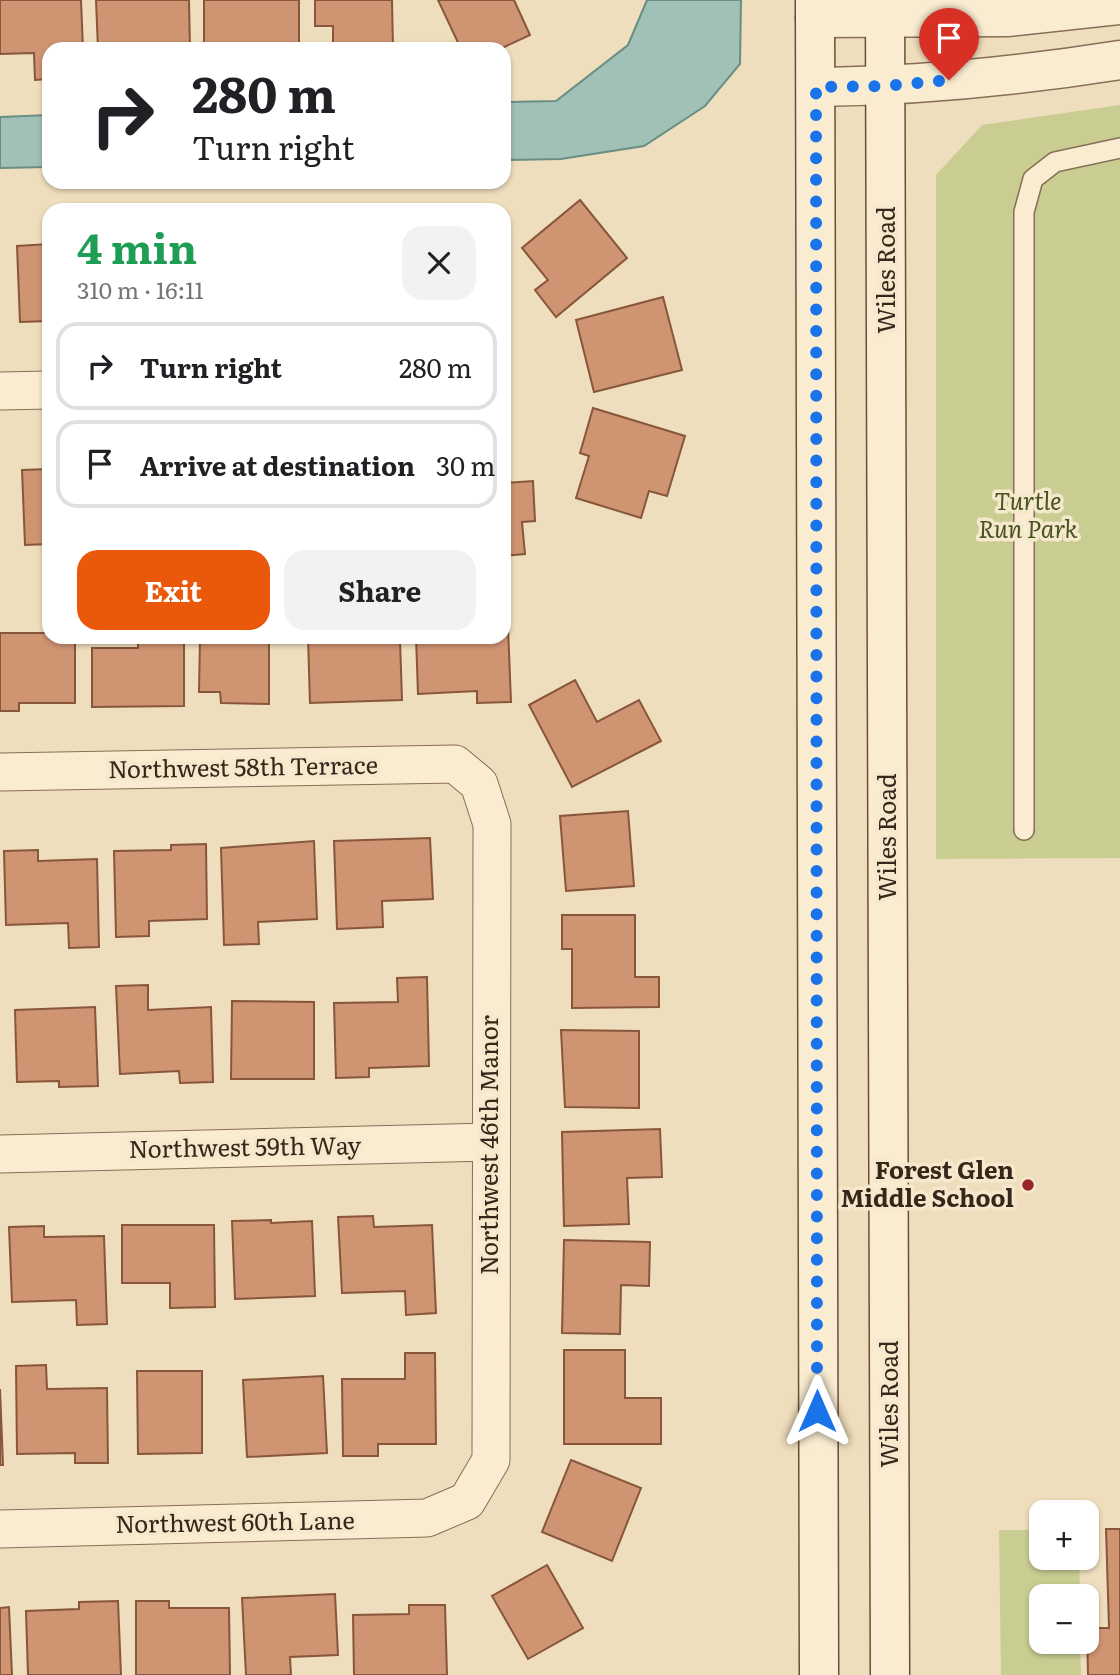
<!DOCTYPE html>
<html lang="en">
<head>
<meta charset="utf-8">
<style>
	body { margin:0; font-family:Literata,serif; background:#f2f2f2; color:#202124; height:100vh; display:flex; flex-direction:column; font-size:26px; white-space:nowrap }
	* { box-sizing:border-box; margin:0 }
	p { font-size:23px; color:#757577 }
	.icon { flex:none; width:38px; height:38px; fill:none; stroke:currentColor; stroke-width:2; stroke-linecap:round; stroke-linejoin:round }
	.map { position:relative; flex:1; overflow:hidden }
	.sheet { position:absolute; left:42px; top:203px; width:469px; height:441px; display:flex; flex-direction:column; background:#fff; border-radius:21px; box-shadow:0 2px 5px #0004 }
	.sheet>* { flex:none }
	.top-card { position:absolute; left:42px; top:42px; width:469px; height:147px; border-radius:21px; box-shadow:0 2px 5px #0004; background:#fff; color:#202124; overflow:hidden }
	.tools { position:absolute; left:1029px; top:1500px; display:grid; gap:14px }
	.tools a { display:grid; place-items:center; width:70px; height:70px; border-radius:14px; background:#fff; box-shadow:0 2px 5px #0004; font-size:35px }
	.pin { position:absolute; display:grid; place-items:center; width:60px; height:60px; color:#fff; margin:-72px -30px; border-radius:50% 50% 50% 0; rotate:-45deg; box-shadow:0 0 7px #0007 }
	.pin .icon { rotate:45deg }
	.me { position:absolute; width:77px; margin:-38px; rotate:0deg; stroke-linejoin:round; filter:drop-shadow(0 0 5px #0008) }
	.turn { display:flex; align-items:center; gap:24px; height:147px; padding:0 35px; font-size:32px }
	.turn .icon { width:91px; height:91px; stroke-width:2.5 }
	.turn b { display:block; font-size:49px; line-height:60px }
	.round { display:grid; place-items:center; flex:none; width:74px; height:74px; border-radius:21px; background:#f2f2f2 }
	.summary { display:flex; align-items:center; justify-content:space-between; height:119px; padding:0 35px }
	h1 { font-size:42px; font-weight:700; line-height:52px; color:#1e9e55 }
	.button { display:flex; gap:14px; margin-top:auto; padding:14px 35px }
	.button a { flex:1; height:80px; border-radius:21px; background:#ea580c; color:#fff; font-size:28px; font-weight:700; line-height:80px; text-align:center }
	.button a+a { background:#f2f2f2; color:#202124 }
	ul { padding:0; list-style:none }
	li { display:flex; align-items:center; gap:21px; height:88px; margin:0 14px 10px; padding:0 21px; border:4px solid #e0e0e0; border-radius:21px }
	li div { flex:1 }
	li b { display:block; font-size:26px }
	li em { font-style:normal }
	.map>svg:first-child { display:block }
	.green { fill:#c9cd91 }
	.water { fill:#a1c0b6; stroke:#698e83; stroke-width:2 }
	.building { fill:#cf9472; stroke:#87563b; stroke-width:2 }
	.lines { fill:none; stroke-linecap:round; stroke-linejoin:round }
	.service-casing { stroke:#876e56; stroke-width:22 }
	.minor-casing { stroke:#876e56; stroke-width:39 }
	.tertiary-casing { stroke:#876e56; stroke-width:41 }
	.secondary-casing { stroke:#694f39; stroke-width:41 }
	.service { stroke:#faecd1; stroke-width:19 }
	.minor { stroke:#faecd1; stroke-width:37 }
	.tertiary { stroke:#faecd1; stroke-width:38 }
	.secondary { stroke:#faecd1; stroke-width:38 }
	.route { stroke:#1a73e8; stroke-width:12; stroke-dasharray:0 21.6 }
	.poi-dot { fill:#98242a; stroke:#f6e8cd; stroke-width:2.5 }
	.labels { text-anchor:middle; stroke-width:7; stroke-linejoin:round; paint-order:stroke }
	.street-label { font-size:24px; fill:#36271b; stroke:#f6e8cd }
	.park-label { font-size:24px; font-style:italic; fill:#495321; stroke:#f6e8cd }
	.poi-label { font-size:24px; font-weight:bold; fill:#36271b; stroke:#f6e8cd; text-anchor:end }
</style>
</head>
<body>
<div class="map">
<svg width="1120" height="1675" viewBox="0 0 1120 1675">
	<rect width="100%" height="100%" fill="#efdebd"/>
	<g class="green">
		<path d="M1120,105V858L936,859V175L982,125Z"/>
		<path d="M999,1530H1041V1558H1079L1080,1596H1041V1642H1080L1081,1675H1001Z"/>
	</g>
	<g class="water">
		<path d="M647,0H741L740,64L705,106L644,146L561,159L504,160V102L556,101L628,45Z"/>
		<path d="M49,115V167L0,168V117Z"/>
	</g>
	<g class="building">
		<path d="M0,0H81L83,49H49V79L35,80L34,53L0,54Z"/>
		<path d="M96,0H189L190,49H98Z"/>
		<rect x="204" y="0" width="95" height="49"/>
		<path d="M315,0H392L393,49H333V26H315Z"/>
		<path d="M438,0H514L530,35L500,49H461Z"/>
		<path d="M580,200L627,258L556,317L535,290L548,280L522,248Z"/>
		<path d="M49,244V321L20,322L17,246Z"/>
		<path d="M663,297L682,370L594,392L576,320Z"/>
		<path d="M593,408L685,436L667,496L649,491L641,518L576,498L589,456L580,453Z"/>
		<path d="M49,469V544L25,545L22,470Z"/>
		<path d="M533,481L535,521L522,522L525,554L504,556V483Z"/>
		<path d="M46,610H49V637H75V703H19V711H0V633H46Z"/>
		<path d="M504,627H508L511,702L477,703V691L418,694L416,637H504Z"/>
		<path d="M138,637H184V706L92,707V648H138Z"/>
		<path d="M200,637H269V704L221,703L220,692H199Z"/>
		<path d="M308,637H352V642L400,640L402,700L310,703Z"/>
		<path d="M575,680L597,722L639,700L661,741L572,787L529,705Z"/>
		<path d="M628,811L634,886L566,891L560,816Z"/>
		<path d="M430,838L433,899L382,901L383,927L337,929L334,841Z"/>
		<path d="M314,841L317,919L258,922L259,944L224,945L221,848Z"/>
		<path d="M206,844L207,919L149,921V936L116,937L114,851L171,850V845Z"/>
		<path d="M38,850V861L97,859L99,947L69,948L68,923L6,925L4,851Z"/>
		<path d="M562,915H635V977H659V1007L572,1008V949H562Z"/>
		<path d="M427,977L429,1066L369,1068V1077L336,1078L334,1003L398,1002L397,978Z"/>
		<path d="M148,985V1010L211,1007L213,1082L180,1083L179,1071L120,1074L116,986Z"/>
		<path d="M232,1001L314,1002V1079H231Z"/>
		<path d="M95,1007L98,1086L59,1087V1081L17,1082L15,1010Z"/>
		<path d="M561,1030L639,1031V1108L565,1107Z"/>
		<path d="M660,1129L662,1177L627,1178L629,1224L564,1226L562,1132Z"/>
		<path d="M373,1216L374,1227L432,1225L436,1313L406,1315L405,1291L342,1293L338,1217Z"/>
		<path d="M271,1220V1223L312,1221L315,1296L235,1299L232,1221Z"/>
		<path d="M122,1225H214L215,1307L170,1308V1283H122Z"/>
		<path d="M44,1226V1237L104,1236L107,1324L77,1325L76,1300L12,1302L9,1227Z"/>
		<path d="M564,1240L650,1242L649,1286L621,1285L620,1334L562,1333Z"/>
		<path d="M564,1350H625V1398H661V1444H564Z"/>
		<path d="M405,1353H435L436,1444H378V1456H343L342,1379H405Z"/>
		<path d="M46,1365L47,1389L107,1388L108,1463H75V1453L17,1454L16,1366Z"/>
		<path d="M137,1371H202V1453L138,1454Z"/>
		<path d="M323,1376L327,1453L247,1457L243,1380Z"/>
		<path d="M0,1389L3,1465H0Z"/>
		<path d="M571,1460L641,1488L612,1561L542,1532Z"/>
		<path d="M1106,1529H1120V1675H1088L1087,1628H1109Z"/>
		<path d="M547,1565L583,1628L528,1659L492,1596Z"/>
		<path d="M335,1594L338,1655L290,1657L291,1675H246L242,1598Z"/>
		<path d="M118,1601L121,1675H28L26,1611L79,1609V1602Z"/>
		<path d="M136,1601H169V1608H229L230,1675H136Z"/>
		<path d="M409,1605H445L447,1675H354L353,1615L409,1614Z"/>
		<path d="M9,1607L12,1675H0V1608Z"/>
	</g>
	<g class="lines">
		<defs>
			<path id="service" d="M1024,830V212L1033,179L1055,162L1120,148"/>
			<g id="minor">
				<path d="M0,391L49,390"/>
				<path d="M0,772L455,764L479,784L492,824L491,1460L467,1501L427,1518L0,1529"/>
				<path d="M0,1154L490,1142"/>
			</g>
			<g id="tertiary">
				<path d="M815,18L1007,17L1120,5"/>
				<path d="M816,87C918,86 1019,76 1120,60"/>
			</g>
			<g id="secondary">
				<path d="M815,0L819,1675"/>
				<path d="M885,0L890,1675"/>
			</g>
		</defs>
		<use href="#service" class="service-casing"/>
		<use href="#minor" class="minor-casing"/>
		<use href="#tertiary" class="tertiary-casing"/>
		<use href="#secondary" class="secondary-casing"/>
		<use href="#service" class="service"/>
		<use href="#minor" class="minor"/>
		<use href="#tertiary" class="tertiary"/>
		<use href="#secondary" class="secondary"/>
	</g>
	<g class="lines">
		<path class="route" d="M817,1411L816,87L886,86L949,80"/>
	</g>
	<circle class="poi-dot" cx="1028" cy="1185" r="7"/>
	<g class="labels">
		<g class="street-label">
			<text transform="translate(887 270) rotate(-90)" y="8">Wiles Road</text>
			<text transform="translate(243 768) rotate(-1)" y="8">Northwest 58th Terrace</text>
			<text transform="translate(888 837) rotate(-90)" y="8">Wiles Road</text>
			<text transform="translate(490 1145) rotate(-90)" y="8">Northwest 46th Manor</text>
			<text transform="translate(245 1148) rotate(-1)" y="8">Northwest 59th Way</text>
			<text transform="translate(890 1404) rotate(-90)" y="8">Wiles Road</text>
			<text transform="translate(235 1523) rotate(-1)" y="8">Northwest 60th Lane</text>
		</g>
		<g class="park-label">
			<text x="1028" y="510">Turtle<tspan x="1028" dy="28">Run Park</tspan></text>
		</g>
		<g class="poi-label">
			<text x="1014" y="1179">Forest Glen<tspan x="1014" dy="28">Middle School</tspan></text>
		</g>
	</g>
</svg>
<div class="tools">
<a>+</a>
<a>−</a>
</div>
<div class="pin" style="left:949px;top:80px;background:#d93025"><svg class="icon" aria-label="arrive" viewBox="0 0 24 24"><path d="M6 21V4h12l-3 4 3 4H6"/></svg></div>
<svg class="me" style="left:817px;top:1411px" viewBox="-20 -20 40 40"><path d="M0-17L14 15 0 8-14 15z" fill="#1a73e8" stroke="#fff" stroke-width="4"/></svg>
<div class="top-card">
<div class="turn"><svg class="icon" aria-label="right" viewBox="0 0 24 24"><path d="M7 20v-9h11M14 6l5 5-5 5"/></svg><div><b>280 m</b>Turn right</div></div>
</div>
<section class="sheet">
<div class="summary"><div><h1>4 min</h1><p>310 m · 16:11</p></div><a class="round"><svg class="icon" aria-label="close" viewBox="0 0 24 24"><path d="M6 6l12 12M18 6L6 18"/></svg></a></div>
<ul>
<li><svg class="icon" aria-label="right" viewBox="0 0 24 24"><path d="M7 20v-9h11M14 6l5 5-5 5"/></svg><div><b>Turn right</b></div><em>280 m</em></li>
<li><svg class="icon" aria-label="arrive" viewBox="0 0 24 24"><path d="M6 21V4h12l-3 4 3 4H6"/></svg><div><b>Arrive at destination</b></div><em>30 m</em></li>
</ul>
<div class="button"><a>Exit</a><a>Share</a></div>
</section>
</div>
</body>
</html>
